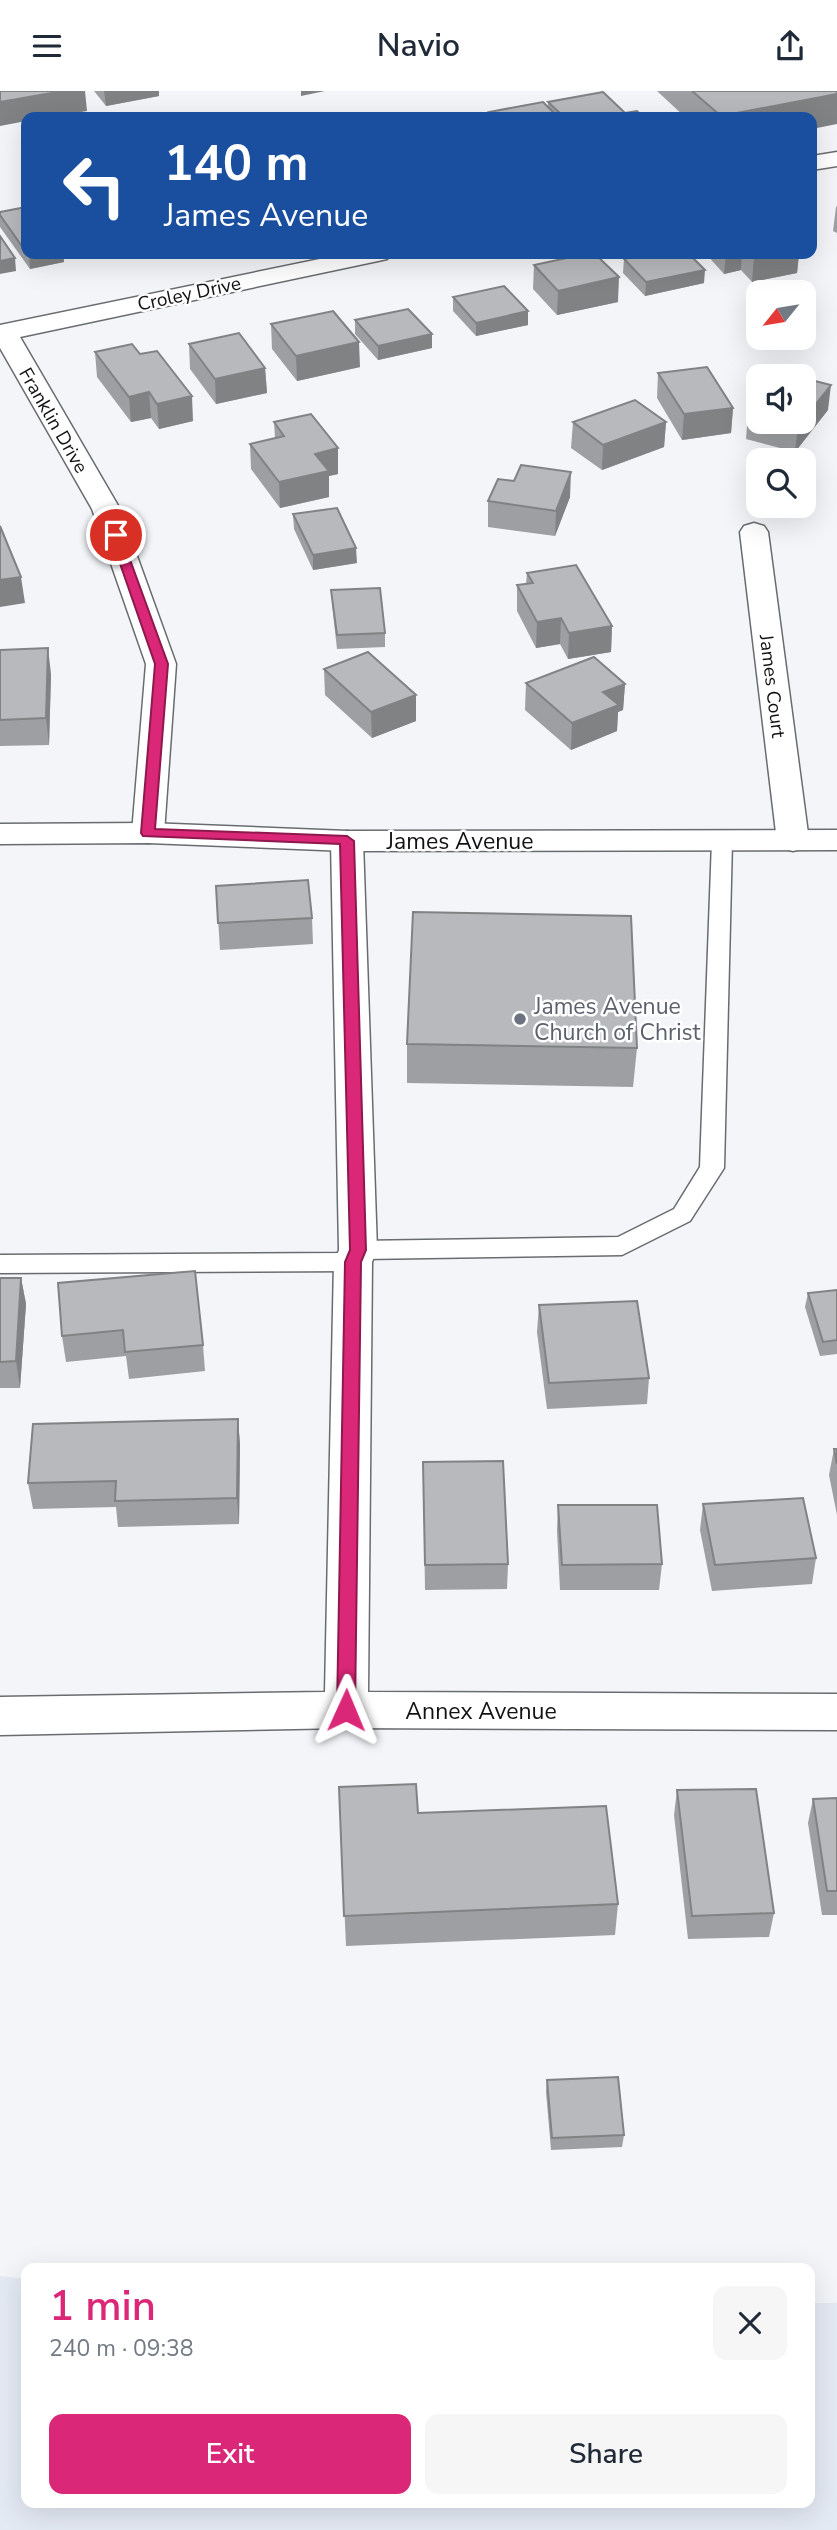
<!DOCTYPE html>
<html lang="en">
<head>
<meta charset="utf-8">
<style>
	body { margin:0; font-family:"Nunito Sans",sans-serif; background:#f6f6f7; color:#1f2937; height:100vh; display:flex; flex-direction:column; font-size:26px; white-space:nowrap }
	* { box-sizing:border-box; margin:0 }
	p { font-size:23px; color:#747a83 }
	.icon { flex:none; width:38px; height:38px; fill:none; stroke:currentColor; stroke-width:2; stroke-linecap:round; stroke-linejoin:round }
	.map { position:relative; flex:1; overflow:hidden }
	.drawer { position:absolute; left:21px; top:2172px; width:794px; height:245px; display:flex; flex-direction:column; background:#fff; border-radius:14px; box-shadow:0 7px 28px #0002 }
	.drawer>* { flex:none }
	.hud { position:absolute; left:21px; top:21px; width:796px; height:147px; border-radius:14px; box-shadow:0 7px 28px #0002; background:#1a4fa0; color:#fff; overflow:hidden }
	.needle { width:46px; rotate:240deg }
	.controls { position:absolute; left:746px; top:189px; display:grid; gap:14px }
	.controls a { display:grid; place-items:center; width:70px; height:70px; border-radius:14px; background:#fff; box-shadow:0 7px 28px #0002; font-size:35px }
	.pin { position:absolute; display:grid; place-items:center; width:60px; height:60px; color:#fff; margin:-30px; border:4px solid #fff; border-radius:50%; box-shadow:0 2px 7px #0007 }
	.me { position:absolute; width:77px; margin:-38px; rotate:1deg; stroke-linejoin:round; filter:drop-shadow(0 0 5px #0008) }
	.turn { display:flex; align-items:center; gap:24px; height:147px; padding:0 28px; font-size:32px }
	.turn .icon { width:91px; height:91px; stroke-width:2.5 }
	.turn b { display:block; font-size:49px; line-height:60px }
	.round { display:grid; place-items:center; flex:none; width:74px; height:74px; border-radius:14px; background:#f6f6f7 }
	.headline { display:flex; align-items:center; justify-content:space-between; height:119px; padding:0 28px }
	h1 { font-size:42px; font-weight:600; line-height:52px; color:#db2777 }
	.cta { display:flex; gap:14px; margin-top:auto; padding:14px 28px }
	.cta a { flex:1; height:80px; border-radius:14px; background:#db2777; color:#fff; font-size:28px; font-weight:600; line-height:80px; text-align:center }
	.cta a+a { background:#f6f6f7; color:#1f2937 }
	header { display:flex; justify-content:space-between; align-items:center; height:91px; padding:0 28px; background:#fff; font-size:32px; font-weight:600 }
	.map>svg:first-child { display:block }
	.built { fill:#e4eaf4 }
	.lines { fill:none; stroke-linecap:round; stroke-linejoin:round }
	.lane-casing { stroke:#696c6f; stroke-width:3 }
	.street-casing { stroke:#696c6f; stroke-width:3 }
	.secondary-casing { stroke:#696c6f; stroke-width:3 }
	.lane { fill:#fff; fill-rule:evenodd }
	.street { fill:#fff; fill-rule:evenodd }
	.secondary { fill:#fff; fill-rule:evenodd }
	.wall { fill:#9d9fa2 }
	.shaded-wall { fill:#808284 }
	.building { fill:#b7b9bc; stroke:#808284; stroke-width:2 }
	.route { fill:#db2777; stroke:#8e194d; stroke-width:2 }
	.worship-dot { fill:#6b7280; stroke:#fff; stroke-width:2.5 }
	.labels { text-anchor:middle; stroke-width:5; stroke-linejoin:round; paint-order:stroke }
	.far-street-label { font-size:19px; fill:#121214; stroke:#fff }
	.street-label { font-size:23px; fill:#121214; stroke:#fff }
	.worship-label { font-size:23px; fill:#5b616d; stroke:#fff; text-anchor:start }
</style>
</head>
<body>
<header><svg class="icon" aria-label="menu" viewBox="0 0 24 24"><path d="M4 6h16M4 12h16M4 18h16"/></svg>Navio<svg class="icon" aria-label="share" viewBox="0 0 24 24"><path d="M12 15V3M7 8l5-5 5 5M5 13v7h14v-7"/></svg></header>
<div class="map">
<svg width="837" height="2439" viewBox="0 0 837 2439">
	<rect width="100%" height="100%" fill="#f3f5f9"/>
	<path class="built" d="M0,2185L26,2188V2412H810V2212H837V2439H0Z"/>
	<g class="lines">
		<defs>
			<path id="lane" d="M722,744L729,745L732,750L724,1077L690,1130L622,1164L363,1168L365,1171L362,1177L353,1180L0,1182V1164L348,1162L346,1159L350,1153L358,1150L618,1146L674,1118L700,1076L712,750L715,745Z"/>
			<g id="street">
				<path d="M837,61V75L812,79V65Z"/>
				<path d="M344,163H390L387,168L378,170L20,246L120,418L176,573L164,742L159,749L148,752L137,749L132,742L146,573L92,418L0,257V234Z"/>
				<path d="M754,432L764,435L768,441L809,750L804,757L793,760L782,757L777,750L740,441L744,435Z"/>
				<path d="M347,740L358,743L363,750L377,1159L372,1171L368,1601L837,1603V1639L346,1637L0,1644V1606L325,1601L334,1171L339,1159L331,750L336,743Z"/>
			</g>
			<path id="secondary" d="M148,732L347,740L837,739V759L347,760L148,752L0,753V733Z"/>
		</defs>
		<use href="#lane" class="lane-casing"/>
		<use href="#street" class="street-casing"/>
		<use href="#secondary" class="secondary-casing"/>
		<use href="#lane" class="lane"/>
		<use href="#street" class="street"/>
		<use href="#secondary" class="secondary"/>
	</g>
	<g class="wall">
		<path d="M94,0H159V5L106,15Z"/>
		<path d="M657,0H837L812,26H685Z"/>
		<path d="M548,11L625,22L643,26H489V21L548,16Z"/>
		<path d="M837,115V142L833,140L836,116Z"/>
		<path d="M26,116V163H63L64,171L30,178L0,136V121Z"/>
		<path d="M706,163H799L797,182L752,191L741,179L724,183Z"/>
		<path d="M624,168L704,192L645,205L623,182Z"/>
		<path d="M534,174L618,211L557,224L533,198Z"/>
		<path d="M453,206L528,220V234L476,245L453,220Z"/>
		<path d="M355,229L432,257L378,269L355,243Z"/>
		<path d="M271,233L360,276L297,290L272,258Z"/>
		<path d="M189,253L265,277L267,302L216,313L190,278Z"/>
		<path d="M95,261L193,330L159,338L151,327L131,331L97,286Z"/>
		<path d="M658,282L733,317L731,342L682,349L657,307Z"/>
		<path d="M758,312V331H803L828,319L795,361L746,348L748,323Z"/>
		<path d="M274,331L338,383L329,385V406L280,417L251,378L250,353L275,347Z"/>
		<path d="M573,331H666L664,356L602,379L571,357Z"/>
		<path d="M570,406L555,445L488,436V410Z"/>
		<path d="M293,423L357,472L313,479L294,438Z"/>
		<path d="M527,482L612,535L611,561L568,568L560,553L536,557L517,520V494L526,493Z"/>
		<path d="M331,499L385,542V556L337,558L332,513Z"/>
		<path d="M0,559L51,583L49,654L0,655Z"/>
		<path d="M324,578L416,630L372,647L325,604Z"/>
		<path d="M526,592L625,593L623,619L618,621L617,640L571,659L525,619Z"/>
		<path d="M216,795L312,827L313,853L220,859Z"/>
		<path d="M407,953L637,957L633,996L407,992Z"/>
		<path d="M0,1187H21L26,1213L20,1297H0Z"/>
		<path d="M58,1192L203,1254L205,1280L129,1288L126,1265L66,1271L62,1245Z"/>
		<path d="M837,1199V1263L820,1265L805,1216L808,1202Z"/>
		<path d="M539,1214L649,1287L647,1313L547,1318L537,1241Z"/>
		<path d="M238,1328L240,1354L239,1433L118,1436L116,1416L33,1418L28,1392Z"/>
		<path d="M834,1358H837V1424L829,1384Z"/>
		<path d="M423,1371L508,1473L507,1498L425,1499Z"/>
		<path d="M703,1413L816,1467L812,1493L712,1500L700,1439Z"/>
		<path d="M558,1414L662,1473L659,1499H560L557,1440Z"/>
		<path d="M339,1696L418,1722L618,1813L615,1844L346,1855Z"/>
		<path d="M677,1699L774,1822L769,1846L688,1848L674,1724Z"/>
		<path d="M837,1707V1824H822L808,1732L813,1708Z"/>
		<path d="M547,1989L624,2044L622,2056L551,2059L546,2001Z"/>
	</g>
	<g class="shaded-wall">
		<path d="M63,0H85L87,20L49,26H26V30L0,35V11Z"/>
		<path d="M104,0H159V5L106,15Z"/>
		<path d="M301,0H325L301,5Z"/>
		<path d="M837,3V33L812,38V26H721Z"/>
		<path d="M38,163H63L64,171L30,178L29,165Z"/>
		<path d="M80,163H109L81,168Z"/>
		<path d="M726,163H742L741,179L724,183Z"/>
		<path d="M772,163H799L797,182L752,191L754,166Z"/>
		<path d="M15,167L16,180L0,183V170Z"/>
		<path d="M705,179L704,192L645,205L646,191Z"/>
		<path d="M619,186L618,211L557,224L558,200Z"/>
		<path d="M528,220V234L476,245V232Z"/>
		<path d="M432,243V257L378,269V255Z"/>
		<path d="M359,251L360,276L297,290L296,265Z"/>
		<path d="M265,277L267,302L216,313L215,288Z"/>
		<path d="M831,294L828,319L795,361L798,335L801,331H803V329Z"/>
		<path d="M149,301L151,327L131,331L129,306Z"/>
		<path d="M192,305L193,330L159,338L157,313Z"/>
		<path d="M733,317L731,342L682,349L684,323Z"/>
		<path d="M666,331L664,356L602,379L603,354Z"/>
		<path d="M338,357V383L329,385V406L280,417L279,391L315,363Z"/>
		<path d="M571,381L570,406L555,445L556,420Z"/>
		<path d="M356,457L357,472L313,479V464Z"/>
		<path d="M21,486L25,512L0,516V489Z"/>
		<path d="M561,527L560,553L536,557L537,531Z"/>
		<path d="M612,535L611,561L568,568L569,542Z"/>
		<path d="M48,557L51,583L49,654L46,627Z"/>
		<path d="M625,593L623,619L618,621L617,640L571,659L572,632L603,601Z"/>
		<path d="M416,604V630L372,647L371,621Z"/>
		<path d="M21,1187L26,1213L20,1297L16,1270Z"/>
		<path d="M238,1328L240,1354L239,1433L237,1407Z"/>
	</g>
	<g class="building">
		<path d="M0,0H63L0,11Z"/>
		<path d="M692,0H837V3L721,25Z"/>
		<path d="M603,1L625,22L637,20L643,26H564L548,11Z"/>
		<path d="M543,11L558,26H495L489,21Z"/>
		<path d="M26,116V161L0,124V121Z"/>
		<path d="M0,145L15,167L0,170Z"/>
		<path d="M585,163H595L619,186L558,200L534,174Z"/>
		<path d="M651,163H689L705,179L646,191L624,168Z"/>
		<path d="M751,163H772L754,166Z"/>
		<path d="M504,195L528,220L476,232L453,206Z"/>
		<path d="M408,218L432,243L378,255L355,229Z"/>
		<path d="M333,220L359,251L296,265L271,233Z"/>
		<path d="M239,242L265,277L215,288L189,253Z"/>
		<path d="M132,253L140,263L157,260L192,305L157,313L149,301L129,306L95,261Z"/>
		<path d="M707,276L733,317L684,323L658,282Z"/>
		<path d="M783,282L798,285H780Z"/>
		<path d="M803,287L831,294L803,329Z"/>
		<path d="M635,309L666,331L603,354L573,331Z"/>
		<path d="M758,312V325L748,323Z"/>
		<path d="M311,323L338,357L315,363L329,380L279,391L250,353L284,345L274,331Z"/>
		<path d="M779,331H801L798,335Z"/>
		<path d="M521,374L571,381L556,420L488,410L498,388L514,390Z"/>
		<path d="M337,417L356,457L313,464L293,423Z"/>
		<path d="M0,435L21,486L0,489Z"/>
		<path d="M576,474L612,535L569,542L561,527L537,531L517,494L533,492L527,482Z"/>
		<path d="M380,497L385,542L337,544L331,499Z"/>
		<path d="M48,557L46,627L0,629V559Z"/>
		<path d="M368,561L416,604L371,621L324,578Z"/>
		<path d="M594,566L625,593L603,601L619,614L572,632L526,592Z"/>
		<path d="M308,789L312,827L218,832L216,795Z"/>
		<path d="M413,821L631,825L637,957L407,953Z"/>
		<path d="M195,1180L203,1254L125,1261L123,1239L62,1245L58,1192Z"/>
		<path d="M0,1187H21L16,1270L0,1271Z"/>
		<path d="M837,1199V1249L823,1251L808,1202Z"/>
		<path d="M637,1210L649,1287L549,1292L539,1214Z"/>
		<path d="M238,1328L237,1407L115,1410L116,1390L28,1392L33,1333Z"/>
		<path d="M834,1358H837V1373Z"/>
		<path d="M503,1370L508,1473L425,1474L423,1371Z"/>
		<path d="M803,1407L816,1467L715,1474L703,1413Z"/>
		<path d="M558,1414H657L662,1473L562,1474Z"/>
		<path d="M416,1693L418,1722L606,1715L618,1813L344,1825L339,1696Z"/>
		<path d="M756,1698L774,1822L692,1825L677,1699Z"/>
		<path d="M837,1707V1800H827L813,1708Z"/>
		<path d="M618,1986L624,2044L552,2047L547,1989Z"/>
	</g>
	<path class="route" d="M116,440L121,444L168,573L155,738L347,745L354,750L366,1159L361,1171L355,1619L352,1624L346,1627L339,1624L337,1619L345,1171L350,1159L340,753L143,745L141,742L155,573L110,444Z"/>
	<circle class="worship-dot" cx="520" cy="928" r="7"/>
	<g class="labels">
		<g class="far-street-label">
			<text transform="translate(189 202) rotate(-12)" y="7">Croley Drive</text>
			<text transform="translate(54 329) rotate(60)" y="7">Franklin Drive</text>
			<text transform="translate(773 595) rotate(83)" y="7">James Court</text>
		</g>
		<g class="street-label">
			<text x="460" y="758">James Avenue</text>
			<text x="481" y="1628">Annex Avenue</text>
		</g>
		<g class="worship-label">
			<text x="534" y="923">James Avenue<tspan x="534" dy="26">Church of Christ</tspan></text>
		</g>
	</g>
</svg>
<div class="controls">
<a><svg class="needle" viewBox="-14 -14 28 28"><path d="M0-13l5 13h-10z" fill="#e53935"/><path d="M0 13l5-13h-10z" fill="#747a83"/></svg></a>
<a><svg class="icon" aria-label="sound" viewBox="0 0 24 24"><path d="M4 9h4l5-4v14l-5-4H4zM17 9q2 3 0 6"/></svg></a>
<a><svg class="icon" aria-label="search" viewBox="0 0 24 24"><circle cx="10" cy="10" r="6"/><path d="M15 15l6 6"/></svg></a>
</div>
<div class="pin" style="left:116px;top:444px;background:#d93025"><svg class="icon" aria-label="arrive" viewBox="0 0 24 24"><path d="M6 21V4h12l-3 4 3 4H6"/></svg></div>
<svg class="me" style="left:346px;top:1619px" viewBox="-20 -20 40 40"><path d="M0-17L14 15 0 8-14 15z" fill="#db2777" stroke="#fff" stroke-width="4"/></svg>
<div class="hud">
<div class="turn"><svg class="icon" aria-label="left" viewBox="0 0 24 24"><path d="M17 20v-9H6M10 6l-5 5 5 5"/></svg><div><b>140 m</b>James Avenue</div></div>
</div>
<section class="drawer">
<div class="headline"><div><h1>1 min</h1><p>240 m · 09:38</p></div><a class="round"><svg class="icon" aria-label="close" viewBox="0 0 24 24"><path d="M6 6l12 12M18 6L6 18"/></svg></a></div>
<div class="cta"><a>Exit</a><a>Share</a></div>
</section>
</div>
</body>
</html>
